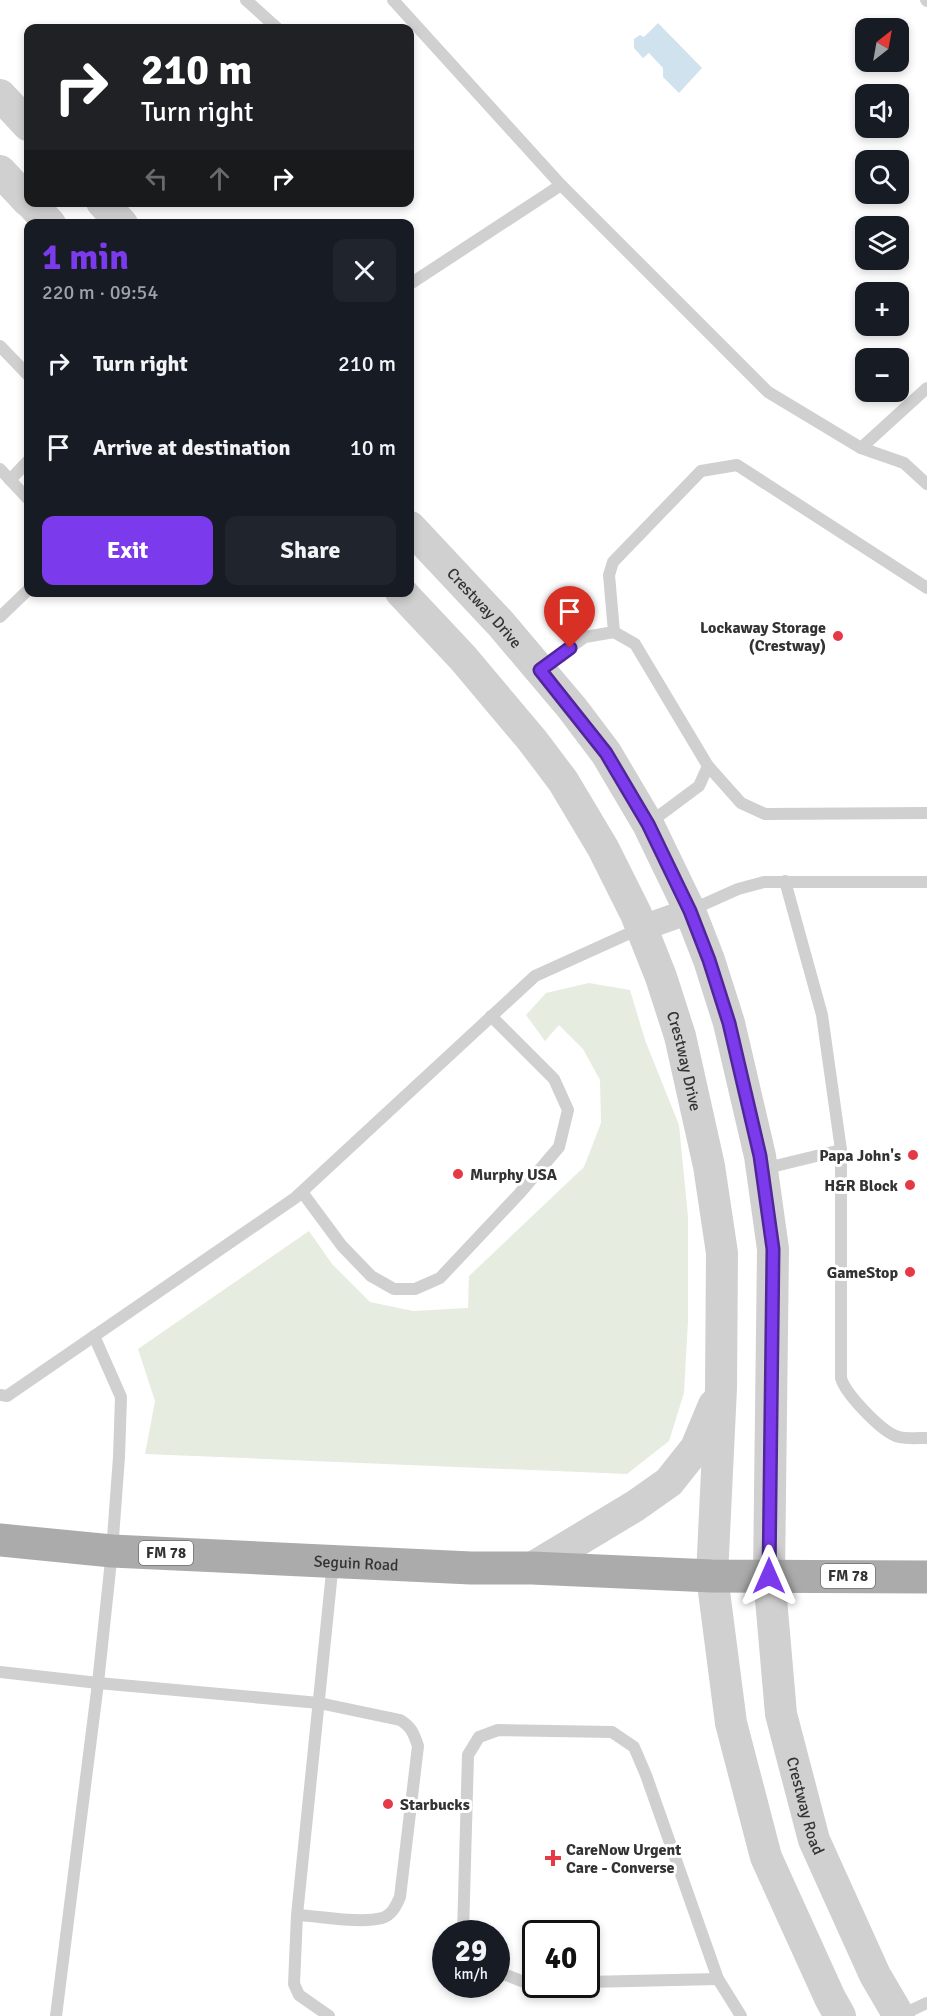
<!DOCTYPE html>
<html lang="en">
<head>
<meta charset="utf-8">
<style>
	body { margin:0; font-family:Signika,sans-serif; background:#20242c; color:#f1f3f6; height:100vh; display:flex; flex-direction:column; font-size:22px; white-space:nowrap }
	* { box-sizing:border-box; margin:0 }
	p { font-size:20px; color:#9ea1a6 }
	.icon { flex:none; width:33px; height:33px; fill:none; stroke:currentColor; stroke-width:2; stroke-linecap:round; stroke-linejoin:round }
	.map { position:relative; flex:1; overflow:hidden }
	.details { position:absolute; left:24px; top:219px; width:390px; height:378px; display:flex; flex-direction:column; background:#171b24; border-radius:12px; box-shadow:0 3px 9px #0003 }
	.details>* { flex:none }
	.hud { position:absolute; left:24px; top:24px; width:390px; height:183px; border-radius:12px; box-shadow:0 3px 9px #0003; background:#202124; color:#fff; overflow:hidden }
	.needle { width:39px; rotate:31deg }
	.controls { position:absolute; left:855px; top:18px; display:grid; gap:12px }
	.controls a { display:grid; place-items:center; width:54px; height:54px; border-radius:12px; background:#171b24; box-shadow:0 3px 9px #0003; font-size:30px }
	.speed { position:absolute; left:432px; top:1920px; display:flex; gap:12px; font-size:30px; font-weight:700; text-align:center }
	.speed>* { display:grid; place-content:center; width:78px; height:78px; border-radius:50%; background:#171b24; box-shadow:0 3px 9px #0003; line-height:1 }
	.speed small { font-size:15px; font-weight:400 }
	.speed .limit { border:3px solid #111; border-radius:9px; background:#fff; color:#111 }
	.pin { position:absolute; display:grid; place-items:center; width:51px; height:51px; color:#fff; margin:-62px -26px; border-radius:50% 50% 50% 0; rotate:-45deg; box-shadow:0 0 6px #0007 }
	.pin .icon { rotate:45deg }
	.me { position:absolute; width:66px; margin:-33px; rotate:0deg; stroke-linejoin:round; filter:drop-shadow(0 0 4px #0008) }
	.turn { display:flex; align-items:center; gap:21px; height:126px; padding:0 18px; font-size:27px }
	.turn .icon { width:78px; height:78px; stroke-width:2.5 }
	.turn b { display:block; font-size:42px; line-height:51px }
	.lanes { display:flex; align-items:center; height:57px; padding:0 18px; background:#0003; justify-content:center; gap:30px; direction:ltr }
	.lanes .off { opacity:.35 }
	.round { display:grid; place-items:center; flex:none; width:63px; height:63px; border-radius:12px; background:#20242c }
	.summary { display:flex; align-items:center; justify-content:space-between; height:102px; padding:0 18px }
	h1 { font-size:36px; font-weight:700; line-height:45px; color:#7c3aed }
	.button { display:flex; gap:12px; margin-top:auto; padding:12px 18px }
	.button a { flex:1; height:69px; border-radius:12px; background:#7c3aed; color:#fff; font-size:24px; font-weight:700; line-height:69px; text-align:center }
	.button a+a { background:#20242c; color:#f1f3f6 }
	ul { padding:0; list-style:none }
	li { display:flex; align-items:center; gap:18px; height:84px; padding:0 18px }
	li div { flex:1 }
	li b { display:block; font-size:22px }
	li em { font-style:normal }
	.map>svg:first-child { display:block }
	.green { fill:#e6ecdf }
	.water { fill:#cfe2ee }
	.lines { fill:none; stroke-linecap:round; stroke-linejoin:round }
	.service { stroke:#d0d0d0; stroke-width:12 }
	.minor { stroke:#d0d0d0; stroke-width:26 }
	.tertiary { stroke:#d0d0d0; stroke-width:32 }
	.primary { stroke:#ababab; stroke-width:33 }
	.route-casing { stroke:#51269a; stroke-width:15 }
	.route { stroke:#7c3aed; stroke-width:10 }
	.poi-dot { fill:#e63946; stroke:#fff; stroke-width:2 }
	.labels { text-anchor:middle; stroke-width:6; stroke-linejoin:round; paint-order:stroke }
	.shield { fill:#fff; stroke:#707070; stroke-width:1.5 }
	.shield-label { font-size:15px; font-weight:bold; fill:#333 }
	.street-label { font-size:16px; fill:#333; stroke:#fff }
	.poi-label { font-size:16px; font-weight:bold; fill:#333; stroke:#fff; text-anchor:end }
</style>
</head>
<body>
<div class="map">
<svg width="927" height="2016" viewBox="0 0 927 2016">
	<rect width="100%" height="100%" fill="#fff"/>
	<path class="green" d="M589,983L630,990L645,1040L679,1125L688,1217V1321L684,1393L669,1441L627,1474L145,1454L155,1401L138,1349L309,1231L332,1264L370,1302L413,1311L468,1308L469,1276L584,1167L601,1123L600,1080L583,1049L559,1025L545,1041L526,1015L546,993Z"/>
	<path class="water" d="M658,23L702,68L679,93L663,77V68L649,53L643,58L634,48V39L640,35L644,37Z"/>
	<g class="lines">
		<g class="service">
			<path d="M246,0L277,28"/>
			<path d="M393,0L561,185L768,392L861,448L927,388"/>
			<path d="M926,0L927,1"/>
			<path d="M410,284L561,185"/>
			<path d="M0,346L28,375"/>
			<path d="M861,448L904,463L927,484"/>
			<path d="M0,469L28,499"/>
			<path d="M10,480L28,461"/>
			<path d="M0,617L28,590"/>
			<path d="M614,632L609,575L613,562L701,471L737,465L927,588"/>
			<path d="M541,669L585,637L614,632L635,644L708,766L699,786L648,824"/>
			<path d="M708,766L741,803L765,814L927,813"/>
			<path d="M785,881L822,1015L841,1150V1378C845,1393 882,1433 899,1437C907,1439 918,1438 927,1438"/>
			<path d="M691,910L738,889L764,882H927"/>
			<path d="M763,1169L841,1150"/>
			<path d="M302,1192L342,1246L371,1276L394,1289H415L440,1278L519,1194L559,1147L568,1110L554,1079L491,1016"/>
			<path d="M0,1395L7,1396L295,1198L535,976L641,928"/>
			<path d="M0,1672L98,1683L319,1703L400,1720C411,1726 414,1734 418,1746L400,1897C396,1906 392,1915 382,1918C360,1924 320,1916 297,1915"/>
			<path d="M463,1934L468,1755L479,1737L498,1730L612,1732L634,1747L646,1775L718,1979L741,2016"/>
			<path d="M496,1971L529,1984H536"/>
			<path d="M586,1982L718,1979"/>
			<path d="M56,2016L98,1683L112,1551L119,1457L121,1397L94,1336"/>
			<path d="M329,2016L299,1995L294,1984L297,1915L333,1562"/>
			<path d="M899,2016L927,2003"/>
		</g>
		<path class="minor" d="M642,928L690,911"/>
		<g class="tertiary">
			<path d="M0,95L28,125"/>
			<path d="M0,171L28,201"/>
			<path d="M30,202L50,224"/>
			<path d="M102,202L122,224"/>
			<path id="s1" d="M410,527L501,624L572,708L606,753L648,824L690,911L709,960L729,1023L760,1156L773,1249L769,1576L781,1714L814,1840L875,1975L899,2016"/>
			<path id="s2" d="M401,592L463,658L532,740L563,781L603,848L636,914L661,977L680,1036L709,1166L722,1253L721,1388L712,1576L731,1723L766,1857L830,1998L840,2016"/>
			<path d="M532,1568L635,1506L669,1482L696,1448L714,1405"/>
		</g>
		<path class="primary" id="s3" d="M0,1540L112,1551L471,1568H532L712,1576L927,1577"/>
	</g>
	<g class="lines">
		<defs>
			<path id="route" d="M570,648L540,670L606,753L648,824L690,911L709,960L729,1023L760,1156L773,1249L769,1576"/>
		</defs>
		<use href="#route" class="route-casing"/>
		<use href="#route" class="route"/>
	</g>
	<g class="poi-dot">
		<circle cx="838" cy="636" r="6"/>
		<circle cx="913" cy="1155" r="6"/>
		<circle cx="458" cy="1174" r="6"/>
		<circle cx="910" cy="1185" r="6"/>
		<circle cx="910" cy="1272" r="6"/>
		<circle cx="388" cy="1804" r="6"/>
		<path d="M550 1849h6v6h6v6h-6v6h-6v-6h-6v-6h6z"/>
	</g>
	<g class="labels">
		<g class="shield">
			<rect x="139" y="1541" width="54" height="24" rx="4.5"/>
			<rect x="821" y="1564" width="54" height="24" rx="4.5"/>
		</g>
		<g class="shield-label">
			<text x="166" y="1558">FM 78</text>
			<text x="848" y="1581">FM 78</text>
		</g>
		<g class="street-label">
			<text dy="6" stroke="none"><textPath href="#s1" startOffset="110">Crestway Drive</textPath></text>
			<text dy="6" stroke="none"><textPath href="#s2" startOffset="556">Crestway Drive</textPath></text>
			<text dy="6" stroke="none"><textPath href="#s3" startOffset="357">Seguin Road</textPath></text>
			<text dy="6" stroke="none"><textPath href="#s1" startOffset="1388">Crestway Road</textPath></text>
		</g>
		<g class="poi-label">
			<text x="826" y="633">Lockaway Storage<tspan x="826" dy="18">(Crestway)</tspan></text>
			<text x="901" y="1161">Papa John's</text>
			<text x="470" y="1180" text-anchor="start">Murphy USA</text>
			<text x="898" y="1191">H&amp;R Block</text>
			<text x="898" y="1278">GameStop</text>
			<text x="400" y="1810" text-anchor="start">Starbucks</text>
			<text x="566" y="1855" text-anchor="start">CareNow Urgent<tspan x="566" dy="18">Care - Converse</tspan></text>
		</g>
	</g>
</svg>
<div class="controls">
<a><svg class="needle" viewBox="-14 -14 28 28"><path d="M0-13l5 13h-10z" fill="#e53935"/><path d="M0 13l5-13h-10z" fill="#9ea1a6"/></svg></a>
<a><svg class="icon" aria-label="sound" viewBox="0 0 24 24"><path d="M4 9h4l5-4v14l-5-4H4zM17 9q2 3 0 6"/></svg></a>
<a><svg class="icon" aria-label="search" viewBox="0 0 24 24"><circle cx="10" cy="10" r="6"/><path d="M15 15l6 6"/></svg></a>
<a><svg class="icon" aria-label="layers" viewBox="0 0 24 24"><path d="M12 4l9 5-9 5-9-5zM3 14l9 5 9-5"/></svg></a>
<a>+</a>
<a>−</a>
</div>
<div class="speed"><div>29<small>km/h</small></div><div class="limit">40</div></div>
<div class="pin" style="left:570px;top:648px;background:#d93025"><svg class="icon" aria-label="arrive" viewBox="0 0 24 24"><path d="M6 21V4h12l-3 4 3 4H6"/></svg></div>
<svg class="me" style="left:769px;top:1576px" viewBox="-20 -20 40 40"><path d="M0-17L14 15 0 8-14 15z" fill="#7c3aed" stroke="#fff" stroke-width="4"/></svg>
<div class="hud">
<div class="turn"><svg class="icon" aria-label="right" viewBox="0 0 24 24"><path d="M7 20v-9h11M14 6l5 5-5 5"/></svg><div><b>210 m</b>Turn right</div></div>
<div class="lanes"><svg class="icon off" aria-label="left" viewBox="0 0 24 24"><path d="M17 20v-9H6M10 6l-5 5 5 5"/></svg><svg class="icon off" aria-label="ahead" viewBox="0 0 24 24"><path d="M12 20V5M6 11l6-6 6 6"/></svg><svg class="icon" aria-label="right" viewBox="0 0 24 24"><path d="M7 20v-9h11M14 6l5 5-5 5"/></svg></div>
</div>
<section class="details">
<div class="summary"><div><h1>1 min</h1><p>220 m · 09:54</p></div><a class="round"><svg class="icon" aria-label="close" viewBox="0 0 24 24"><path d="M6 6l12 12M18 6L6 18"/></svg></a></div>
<ul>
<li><svg class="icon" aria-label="right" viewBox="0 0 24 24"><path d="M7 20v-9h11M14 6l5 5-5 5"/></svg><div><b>Turn right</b></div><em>210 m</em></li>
<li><svg class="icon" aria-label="arrive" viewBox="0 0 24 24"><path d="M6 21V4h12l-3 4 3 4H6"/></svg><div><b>Arrive at destination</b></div><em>10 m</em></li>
</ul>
<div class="button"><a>Exit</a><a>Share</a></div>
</section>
</div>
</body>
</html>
